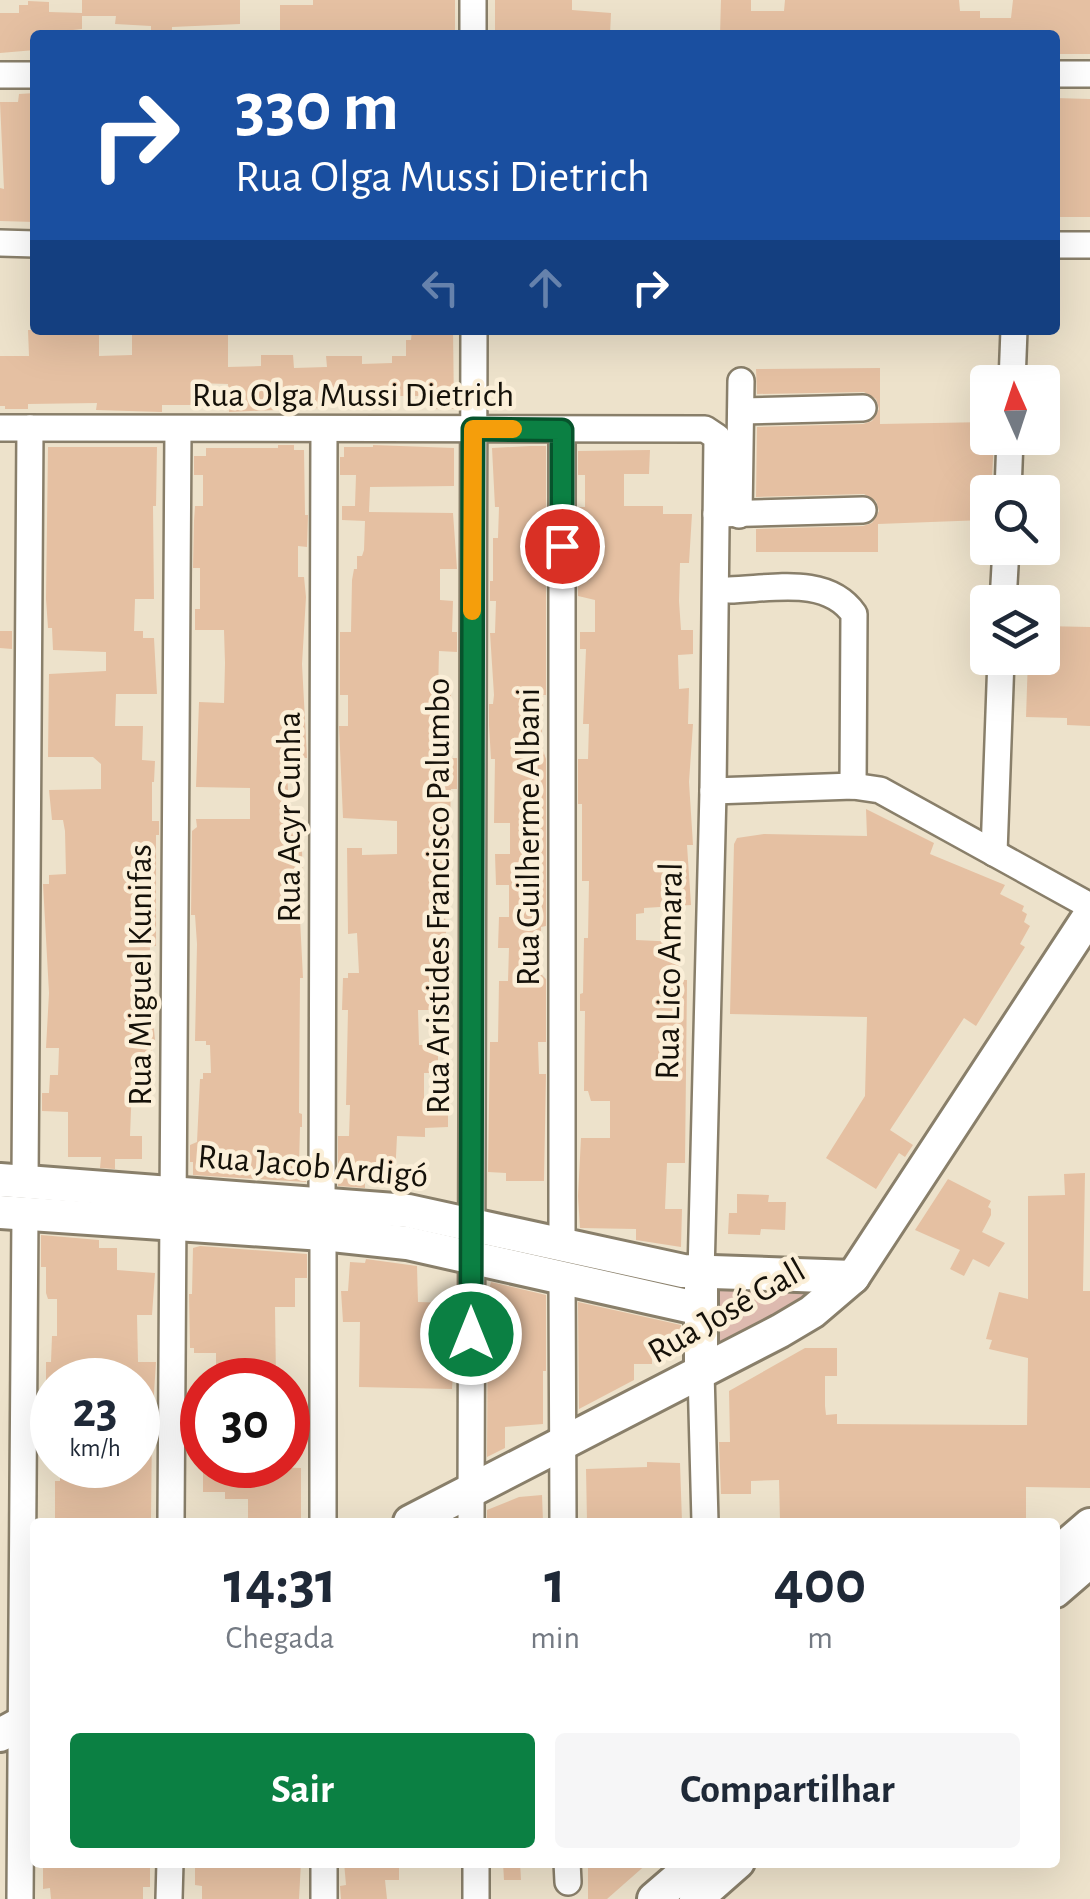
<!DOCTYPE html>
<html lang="pt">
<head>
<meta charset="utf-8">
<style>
	body { margin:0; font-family:"Alegreya Sans",sans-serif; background:#f6f6f7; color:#1f2937; height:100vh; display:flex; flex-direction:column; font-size:38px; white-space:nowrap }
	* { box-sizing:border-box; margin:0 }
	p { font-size:32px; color:#747a83 }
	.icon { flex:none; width:55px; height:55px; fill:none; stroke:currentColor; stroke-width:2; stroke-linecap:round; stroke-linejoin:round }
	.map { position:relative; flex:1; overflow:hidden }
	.details { position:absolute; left:30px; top:1518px; width:1030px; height:350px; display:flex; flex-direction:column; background:#fff; border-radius:10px; box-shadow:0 10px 40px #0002 }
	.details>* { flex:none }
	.hud { position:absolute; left:30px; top:30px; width:1030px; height:305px; border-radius:10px; box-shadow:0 10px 40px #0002; background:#1a4fa0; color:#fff; overflow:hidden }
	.needle { width:65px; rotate:357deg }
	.controls { position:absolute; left:970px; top:365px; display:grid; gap:20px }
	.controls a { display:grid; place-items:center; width:90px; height:90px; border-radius:10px; background:#fff; box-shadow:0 10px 40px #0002; font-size:50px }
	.speed { position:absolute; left:30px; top:1358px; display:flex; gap:20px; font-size:50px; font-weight:700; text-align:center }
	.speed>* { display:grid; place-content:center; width:130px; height:130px; border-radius:50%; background:#fff; box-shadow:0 10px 40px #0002; line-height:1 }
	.speed small { font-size:25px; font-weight:400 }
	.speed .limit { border:15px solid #d22; background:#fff; color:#111 }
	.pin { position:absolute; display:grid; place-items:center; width:85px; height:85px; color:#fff; margin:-42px; border:5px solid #fff; border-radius:50%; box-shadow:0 2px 10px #0007 }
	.me { position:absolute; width:110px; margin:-55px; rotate:0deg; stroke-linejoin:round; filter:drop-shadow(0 0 8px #0008) }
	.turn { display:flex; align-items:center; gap:35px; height:210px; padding:0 40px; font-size:45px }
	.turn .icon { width:130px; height:130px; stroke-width:2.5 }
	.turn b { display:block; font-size:70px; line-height:85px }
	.lanes { display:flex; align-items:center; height:95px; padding:0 40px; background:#0003; justify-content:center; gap:50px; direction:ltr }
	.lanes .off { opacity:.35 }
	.eta { display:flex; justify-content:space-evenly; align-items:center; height:170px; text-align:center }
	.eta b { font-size:60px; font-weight:700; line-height:70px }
	.button { display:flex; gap:20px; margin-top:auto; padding:20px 40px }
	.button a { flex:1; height:115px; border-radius:10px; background:#0b8043; color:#fff; font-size:40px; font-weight:700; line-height:115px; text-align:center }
	.button a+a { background:#f6f6f7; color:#1f2937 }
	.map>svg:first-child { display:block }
	.green { fill:#ddbaaf }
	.building { fill:#e5c0a2 }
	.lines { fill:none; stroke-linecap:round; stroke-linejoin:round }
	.minor-casing { stroke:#897f6a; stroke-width:30 }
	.major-casing { stroke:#897f6a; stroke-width:38 }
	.minor { stroke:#fff; stroke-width:25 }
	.major { stroke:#fff; stroke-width:32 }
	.route-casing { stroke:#07532c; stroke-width:25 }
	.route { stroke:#0b8043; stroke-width:18 }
	.slow { stroke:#f59e0b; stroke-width:18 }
	.labels { text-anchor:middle; stroke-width:9; stroke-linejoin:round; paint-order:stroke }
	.street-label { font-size:35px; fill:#151109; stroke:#fbefd8 }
</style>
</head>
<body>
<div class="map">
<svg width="1090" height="1899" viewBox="0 0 1090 1899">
	<rect width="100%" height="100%" fill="#ede2cb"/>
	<path class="green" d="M711,1284L812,1290L786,1309L720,1344L714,1343Z"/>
	<g class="building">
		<path d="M82,0H240V24L172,27V35H151V26L115,24L116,16H82Z"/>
		<path d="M313,0H455V35H280V5H313Z"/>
		<path d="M495,0H572V10L611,13L610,35H495Z"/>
		<path d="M721,0H751V11H784L785,0H959L960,11H980V18H1011L1013,0H1090V54H1055V35H720Z"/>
		<path d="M28,1L49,2V12L82,13V29L73,30V35H35V50L0,53V13H19V5H28Z"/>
		<path d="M35,93V222L0,221V188L4,189L0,102H18L19,94Z"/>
		<path d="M1055,98L1090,99V217H1055Z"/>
		<path d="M28,330H99V356L132,355V330H228V367L261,366V355H293L294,368L327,367L326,356H362V364L392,363V356H406V340H411L412,330H453L454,409H426V396H392V407L320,403V408L229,412L228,384L194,383V405H162V412L96,410L97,403L28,404V409H5V406H0V356H29Z"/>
		<path d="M880,368V424L988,422V438H994L992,478H984V520L878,524V552H756V529L863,526L872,523L879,511L876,501L864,494L756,497L757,427L863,424L872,421L879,409L876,399L864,392L757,394L756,369Z"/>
		<path d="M278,445H294V450H304L305,515H308L307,547L298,546V577H304L306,597L302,664L307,758L286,757L290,821H301L303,882H294V919H300L303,978H300L299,1113L302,1114V1127H300L299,1164H306V1182L193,1175V1162H190V1145L197,1142L200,1079H203V1073H211L210,1045H206V1041H195L197,944L195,915H191L192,831L197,827L196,819H250V788L196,787L199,702L224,703L225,663L224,630H195V609H200V568H193L194,521L195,506H203V475H194V456H206V448H278Z"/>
		<path d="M373,445L454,448V486L370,487L369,512L453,513L457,569H440V600L453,601L452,632H457V652L439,651L438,695H451L450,758H457V789H451L449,852L442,851L441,892H448V914H445L448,969H429V1010H418L419,1045H438V1063H429V1073H424V1105L448,1108V1127L425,1128V1137L397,1136L395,1176L388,1177V1180H365V1188L338,1186V1136H349L350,1105H346L348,1010H342L343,978H348V973H359L357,933L348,934L347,848H362V855L397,854V821L343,818L339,726H348V695H340V632H351L352,580L354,569H357V556H362L364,550L365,521L342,520V506H355L356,475H340V457H344V447H373Z"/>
		<path d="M530,446H546V695H543L542,718V747L546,759V926L541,927V974L546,979V1042H538L539,1074H546L544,1181H506V1173L488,1172L490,1042H498L499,981H508L509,948H498L499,917H509V885H496L495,854H510V823H494L495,759H491L489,725V704H493L494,695L490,633H495L496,601H490V581H493V538H498L499,507H495L492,448Z"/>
		<path d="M48,447H157L156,506H153L154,599H135L134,631H143V638H154L157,694H116L115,726H143L142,760L155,761L154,782H152V821H159V835H156V946H150L149,979L155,1040H152V1059H133L130,1136H142V1159H115V1169L100,1168L101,1157H68V1112L42,1111V1093H49L50,1075H58L59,1048H46L49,993L43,884H49V875L66,874L65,831L63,820H52L49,790L101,789V764L93,757H48L49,674L106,671V652L53,650L52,628H48L46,599Z"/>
		<path d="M650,450L649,474H624V506H663V514H692L689,563H680L679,601L681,630H693V654L678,655L679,689L689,688L688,724H693L689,782L693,845H687L691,905L644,908V913L636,914V940L679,942V980H687L685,1163H667L665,1209H682L681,1247L636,1240V1229L580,1228L578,1196L581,1138H610V1101H591L588,1091H584L585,1011H580V994L583,993L584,938H588L589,881H582V804H578V759H588L589,724H583L586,649H580V632H595V600L578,596V573H582V568H599V537H578V507H585V475H578V451Z"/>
		<path d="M1042,626L1090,627V726L1067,725V718L1026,717L1028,658H1042Z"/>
		<path d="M0,631H12V649L0,648Z"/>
		<path d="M866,809L934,843L930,854L1005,885L1000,894L1024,906L1022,911L1027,914L1024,922L1030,926L1020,944L1025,947L976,1026L964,1018L890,1130L913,1145L905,1157L899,1153L876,1189L826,1158L865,1096L867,1017L730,1014L734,844L737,838L764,834L867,836Z"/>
		<path d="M1085,1173L1083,1291H1090V1488L1026,1487V1520H997V1522H780L779,1480L751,1481V1494H721L719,1442H730L729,1391L805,1348H837V1376H825V1406L826,1415L837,1414V1424L1027,1425L1028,1358L989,1349L992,1340L986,1339L999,1292L1028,1299V1196L1065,1195L1064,1174Z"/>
		<path d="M948,1179L991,1201L988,1207L991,1209V1215L982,1232L1005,1243L989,1267L973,1259L964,1276L950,1269L960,1250L915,1230Z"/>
		<path d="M737,1194L769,1195L768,1202H786L785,1230L761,1229L760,1235L728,1234L729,1213H737Z"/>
		<path d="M41,1235L99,1240V1248H117V1270L155,1273L152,1315H137L138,1362H156L152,1424L151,1520L66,1522V1520H55V1481H60V1465H138V1380H46V1362H51L52,1336H57V1299H48L46,1293V1267H41Z"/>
		<path d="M200,1246L307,1254V1278H295V1307H275L276,1380H216V1353H194V1348H190L189,1294H192L193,1248Z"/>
		<path d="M366,1259L417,1266L418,1302L451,1303L446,1374H453L452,1389L359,1387L360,1322H343L341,1291H348L350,1262L365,1263Z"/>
		<path d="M491,1282L546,1295V1371H543V1424L505,1427V1448L487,1457L488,1293Z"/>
		<path d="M578,1302L681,1325V1354L652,1355V1364H634V1380L579,1409Z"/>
		<path d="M288,1404H301L302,1433H288Z"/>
		<path d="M647,1462L680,1463L682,1522H587L586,1469L647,1467Z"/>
		<path d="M203,1465L301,1468V1522H248V1499H225V1492H203Z"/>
		<path d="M542,1495L543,1522H487V1510L519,1497Z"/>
		<path d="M43,1862H150V1887H143V1899H51L50,1888L43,1889Z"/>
		<path d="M195,1862H301L299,1899H202V1886L195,1885Z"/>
		<path d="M344,1862H399V1880H385L387,1899H341L340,1886L346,1885Z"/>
		<path d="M503,1862H520L521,1880H504Z"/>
		<path d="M588,1862H649L607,1899H588Z"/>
	</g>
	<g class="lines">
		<defs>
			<g id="minor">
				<path d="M473,0V35"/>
				<path d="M1055,74H1090"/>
				<path d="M0,75H35"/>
				<path d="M0,243L35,244"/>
				<path d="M1055,245H1090"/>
				<path d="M1012,382L1014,330"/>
				<path d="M741,411L863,408"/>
				<path d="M0,428L705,429L717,437L713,791L701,1274"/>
				<path d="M1008,492L1010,438"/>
				<path d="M716,514L863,510"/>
				<path d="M739,515L741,381"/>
				<path d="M729,590C771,589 827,575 854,614L853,786"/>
				<path d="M1003,602L1006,548"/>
				<path d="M713,791L853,786L880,790L1090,906"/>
				<path d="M994,853L1001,658"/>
				<path d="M25,1182L30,428"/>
				<path d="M322,1204L324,429"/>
				<path d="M323,1234V1522"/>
				<path d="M562,1245V430"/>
				<path d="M562,1276L563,1522"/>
				<path d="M701,1372L705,1522"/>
				<path d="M171,1522L178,429"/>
				<path d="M471,1522L474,330"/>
				<path d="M324,1862V1899"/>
				<path d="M476,1862V1899"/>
				<path d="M567,1862L568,1882"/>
				<path d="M20,1899L25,1214"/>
				<path d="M169,1899L170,1862"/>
			</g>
			<g id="major">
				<path d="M0,1180L408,1211L683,1271L853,1277"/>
				<path d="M0,1212L323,1234L407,1243L701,1309"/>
				<path d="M701,1288V1372"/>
				<path d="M410,1522L780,1331L812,1312L853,1277L1090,915"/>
				<path d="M1055,1555L1090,1525"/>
				<path d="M1055,1591L1090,1561"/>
				<path d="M0,1735L35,1716"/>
				<path d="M654,1899L697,1862"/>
				<path d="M696,1899L738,1862"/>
			</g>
		</defs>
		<use href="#minor" class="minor-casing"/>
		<use href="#major" class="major-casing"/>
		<use href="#minor" class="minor"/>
		<use href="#major" class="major"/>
	</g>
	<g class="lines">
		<defs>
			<path id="route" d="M471,1334L473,429L562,430V546"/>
		</defs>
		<use href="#route" class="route-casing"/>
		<use href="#route" class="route"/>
		<path class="slow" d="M472,611L473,429H513"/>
	</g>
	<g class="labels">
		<g class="street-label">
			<text x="353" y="406">Rua Olga Mussi Dietrich</text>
			<text transform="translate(288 817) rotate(-90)" y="12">Rua Acyr Cunha</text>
			<text transform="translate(527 837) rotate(-90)" y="12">Rua Guilherme Albani</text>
			<text transform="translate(437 896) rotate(-90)" y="12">Rua Aristides Francisco Palumbo</text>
			<text transform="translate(668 971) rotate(-89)" y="12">Rua Lico Amaral</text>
			<text transform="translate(139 975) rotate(-90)" y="12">Rua Miguel Kunifas</text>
			<text transform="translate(313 1165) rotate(5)" y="12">Rua Jacob Ardigó</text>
			<text transform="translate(726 1310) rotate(-30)" y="12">Rua José Gall</text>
		</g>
	</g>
</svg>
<div class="controls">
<a><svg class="needle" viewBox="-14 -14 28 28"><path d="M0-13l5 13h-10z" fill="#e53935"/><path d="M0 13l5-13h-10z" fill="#747a83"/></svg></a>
<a><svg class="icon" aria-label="search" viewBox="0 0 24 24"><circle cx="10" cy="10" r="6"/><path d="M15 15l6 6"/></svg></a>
<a><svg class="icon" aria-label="layers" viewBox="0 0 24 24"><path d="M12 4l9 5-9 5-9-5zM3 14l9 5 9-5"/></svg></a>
</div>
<div class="speed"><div>23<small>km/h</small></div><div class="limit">30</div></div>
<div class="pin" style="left:562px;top:546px;background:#d93025"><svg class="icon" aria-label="arrive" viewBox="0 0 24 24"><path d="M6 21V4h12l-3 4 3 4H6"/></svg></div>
<svg class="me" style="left:471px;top:1334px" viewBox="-20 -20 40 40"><circle r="17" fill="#0b8043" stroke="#fff" stroke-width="3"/><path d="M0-11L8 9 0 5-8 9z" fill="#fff"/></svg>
<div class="hud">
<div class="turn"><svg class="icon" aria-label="right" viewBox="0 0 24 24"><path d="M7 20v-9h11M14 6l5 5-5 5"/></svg><div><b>330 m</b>Rua Olga Mussi Dietrich</div></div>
<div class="lanes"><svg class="icon off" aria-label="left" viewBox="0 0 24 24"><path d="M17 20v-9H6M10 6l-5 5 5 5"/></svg><svg class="icon off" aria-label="ahead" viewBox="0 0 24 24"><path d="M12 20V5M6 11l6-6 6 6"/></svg><svg class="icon" aria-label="right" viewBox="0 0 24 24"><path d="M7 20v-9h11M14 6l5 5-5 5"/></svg></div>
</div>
<section class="details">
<div class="eta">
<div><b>14:31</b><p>Chegada</p></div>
<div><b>1</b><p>min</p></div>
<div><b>400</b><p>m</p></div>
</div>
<div class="button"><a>Sair</a><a>Compartilhar</a></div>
</section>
</div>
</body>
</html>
